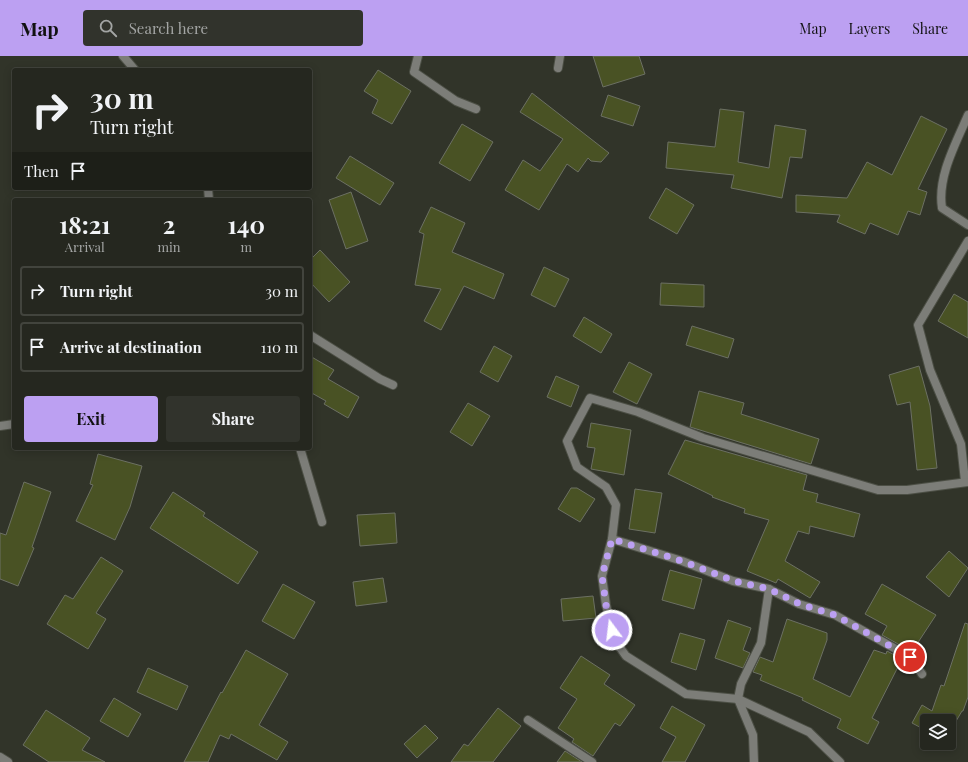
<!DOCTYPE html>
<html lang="en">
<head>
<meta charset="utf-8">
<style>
	body { margin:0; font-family:"Playfair Display",serif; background:#31332c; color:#f1f3f6; height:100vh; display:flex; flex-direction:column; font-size:15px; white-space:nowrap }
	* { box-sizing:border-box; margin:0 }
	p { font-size:13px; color:#a3a5a4 }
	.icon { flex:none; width:22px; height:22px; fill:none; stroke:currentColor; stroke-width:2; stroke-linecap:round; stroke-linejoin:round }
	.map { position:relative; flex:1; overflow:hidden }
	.sheet { position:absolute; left:12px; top:142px; width:300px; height:252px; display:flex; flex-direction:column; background:#25271f; border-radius:4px; box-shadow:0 2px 10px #0003,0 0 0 1px #42443d }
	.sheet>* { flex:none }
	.guide { position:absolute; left:12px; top:12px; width:300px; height:122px; border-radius:4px; box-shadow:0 2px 10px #0003,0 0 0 1px #42443d; background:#25271f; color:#f1f3f6; overflow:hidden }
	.controls { position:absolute; left:920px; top:658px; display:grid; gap:8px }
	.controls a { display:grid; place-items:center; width:36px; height:36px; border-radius:4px; background:#25271f; box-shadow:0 2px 10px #0003,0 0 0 1px #42443d; font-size:20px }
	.pin { position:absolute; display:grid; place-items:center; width:34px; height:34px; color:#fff; margin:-17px; border:2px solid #fff; border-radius:50%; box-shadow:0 1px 4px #0007 }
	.me { position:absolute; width:44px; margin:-22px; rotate:345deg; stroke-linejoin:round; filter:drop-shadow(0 0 3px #0008) }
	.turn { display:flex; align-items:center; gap:14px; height:84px; padding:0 12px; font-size:18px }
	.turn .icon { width:52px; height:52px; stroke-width:2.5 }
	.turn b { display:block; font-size:28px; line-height:34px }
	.then { display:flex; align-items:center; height:38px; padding:0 12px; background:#0003; gap:8px; font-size:15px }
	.eta { display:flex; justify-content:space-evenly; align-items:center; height:68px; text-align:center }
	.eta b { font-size:24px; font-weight:700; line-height:28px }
	.button { display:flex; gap:8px; margin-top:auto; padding:8px 12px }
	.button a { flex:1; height:46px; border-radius:4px; background:#bca0f2; color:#111; font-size:16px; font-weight:700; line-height:46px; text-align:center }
	.button a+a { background:#31332c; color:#f1f3f6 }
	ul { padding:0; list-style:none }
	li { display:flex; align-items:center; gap:12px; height:50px; margin:0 8px 6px; padding:0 4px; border:2px solid #42443d; border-radius:4px }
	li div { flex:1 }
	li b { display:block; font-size:15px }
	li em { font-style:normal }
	header { display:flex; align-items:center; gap:24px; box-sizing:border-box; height:56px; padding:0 20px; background:#bca0f2; color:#111 }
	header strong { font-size:19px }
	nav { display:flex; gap:22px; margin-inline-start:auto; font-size:14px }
	.search { width:280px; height:36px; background:#31332c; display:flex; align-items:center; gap:10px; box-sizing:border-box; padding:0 14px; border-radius:4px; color:#a3a5a4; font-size:15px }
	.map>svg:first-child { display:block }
	.building { fill:#495224; stroke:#6c7063 }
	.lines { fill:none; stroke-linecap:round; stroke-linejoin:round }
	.service-casing { stroke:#4c4f45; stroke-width:10 }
	.minor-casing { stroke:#4c4f45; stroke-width:10 }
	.service { stroke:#7c7d78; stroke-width:8 }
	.minor { stroke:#7c7d78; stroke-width:8 }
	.route { stroke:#bca0f2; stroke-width:7; stroke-dasharray:0 12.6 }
</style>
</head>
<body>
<header>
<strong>Map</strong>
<div class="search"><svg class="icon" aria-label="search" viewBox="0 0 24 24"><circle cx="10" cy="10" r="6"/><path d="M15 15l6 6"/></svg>Search here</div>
<nav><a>Map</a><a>Layers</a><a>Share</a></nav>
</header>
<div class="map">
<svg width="968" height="706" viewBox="0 0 968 706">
	<rect width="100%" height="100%" fill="#313429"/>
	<g class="building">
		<path d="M593,0H639L645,18L603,31Z"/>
		<path d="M378,14L411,35L392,68L372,57L378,44L364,35Z"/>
		<path d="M532,37L609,97L601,106L591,105L588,102L578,116L567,108L539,154L505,134L523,104L540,115L563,83L520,56Z"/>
		<path d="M608,39L640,50L633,70L601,60Z"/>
		<path d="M720,53L744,56L738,106L769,112L775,69L806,74L802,102L790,101L782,142L731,132L734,119L666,112L668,86L715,91Z"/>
		<path d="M921,60L947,73L918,133L927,136L920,159L908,155L898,179L870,167L865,178L837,166L840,159L796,156V139L847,142L867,106L892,119Z"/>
		<path d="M462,68L493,86L470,125L439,107Z"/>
		<path d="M350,100L394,127L380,149L336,122Z"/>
		<path d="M666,132L694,149L677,178L649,162Z"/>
		<path d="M351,136L368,185L346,193L329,144Z"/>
		<path d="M431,151L465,167L452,196L504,218L494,243L464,230L441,274L424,265L441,233L415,229L424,178L419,176Z"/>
		<path d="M320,194L350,226L329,246L310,226V204Z"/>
		<path d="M544,211L569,223L555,251L531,239Z"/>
		<path d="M661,227L704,229V251L660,249Z"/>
		<path d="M954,238L968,246V282L938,265Z"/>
		<path d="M584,261L612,278L601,297L573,280Z"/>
		<path d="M692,270L734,283L728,302L686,289Z"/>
		<path d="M494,290L512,300L498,326L480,316Z"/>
		<path d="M310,300L334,314L328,323L359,341L348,362L324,348L326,345L310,336Z"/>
		<path d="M629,306L652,318L637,348L613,336Z"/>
		<path d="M919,310L930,350L937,412L917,414L910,346L897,349L889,319Z"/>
		<path d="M556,320L579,330L571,351L547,341Z"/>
		<path d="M699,335L744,347L741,358L819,383L811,408L690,371Z"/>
		<path d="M468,347L490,360L472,390L450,376Z"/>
		<path d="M591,367L631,374L624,419L591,413L595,392L587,391Z"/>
		<path d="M685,384L807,419L803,434L818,438L816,446L860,458L854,481L810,470L809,478L798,475L785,505L820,526L810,542L778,523L776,527L747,515L769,464L744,457L745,453L712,441L713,440L668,418Z"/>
		<path d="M98,398L142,410L130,451L115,484L76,465L93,429L90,428Z"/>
		<path d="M24,426L51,436L32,491L34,492L18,530L0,523V477L6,479Z"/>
		<path d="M571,432H577L595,443L580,466L558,453Z"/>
		<path d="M635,433L662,437L655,477L629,473Z"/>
		<path d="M173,436L205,457L203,460L258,496L238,528L150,472Z"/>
		<path d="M395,457L397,487L360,490L357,459Z"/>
		<path d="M949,495L968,512L949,541L926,521Z"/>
		<path d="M101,501L123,515L96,557L106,563L88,593L47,568L65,539L73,543Z"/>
		<path d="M670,514L702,523L694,553L662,544Z"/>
		<path d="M383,522L387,546L356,550L353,526Z"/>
		<path d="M283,528L315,546L294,583L262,565Z"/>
		<path d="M882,528L936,559L915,591L910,588L907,593L882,579L887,570L865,558Z"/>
		<path d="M593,540L596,562L563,565L561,543Z"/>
		<path d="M787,563L827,577V584L813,623L850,641L874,594L886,598L887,595L902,603L872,662L879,666L868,688L837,672L841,663L802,644L803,642L760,624L762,619L753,616L760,601L773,606Z"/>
		<path d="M728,564L751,572L743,594L750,597L743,612L715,602Z"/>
		<path d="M965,567L968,568V641L963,655H962L949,677V665H927V675L912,667L922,649L932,655L941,629L944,630Z"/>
		<path d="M680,577L705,584L696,614L671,606Z"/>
		<path d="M246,594L288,618L259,669L288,686L277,704L231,678L229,683L220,679L208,706H184L221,636L222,637Z"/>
		<path d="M581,600L610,619L604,628L635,649L620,670L615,667L593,700L572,686L574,683L558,672L577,643L560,632Z"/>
		<path d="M148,612L188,630L177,654L137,636Z"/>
		<path d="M114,642L141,658L128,681L100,665Z"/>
		<path d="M672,650L705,669L685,706H662L676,681L660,672Z"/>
		<path d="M498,652L521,670L493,706H451L464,688L468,690Z"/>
		<path d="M46,654L90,682L82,694L105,706H49L23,689Z"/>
		<path d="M425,669L438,682L417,702L404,688Z"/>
		<path d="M565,695L582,706H557Z"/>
	</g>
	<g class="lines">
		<defs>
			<g id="service">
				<path d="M123,0L135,14"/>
				<path d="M418,0L414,16L456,45L476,53"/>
				<path d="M558,12L560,0"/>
				<path d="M208,132L209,144"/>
				<path d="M310,279L380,323L393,329"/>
				<path d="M300,392L322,466"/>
			</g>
			<g id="minor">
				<path d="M968,59C956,87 937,121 942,152L968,169"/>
				<path d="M0,370L14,368"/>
				<path d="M965,425L961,388L930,314L918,269L968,185"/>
				<path d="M612,483L682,505L733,525L769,533L799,548L835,559L910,601L922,618"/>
				<path d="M528,664L592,706"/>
				<path d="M0,701L8,706"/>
				<path d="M754,706L753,679L738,643L741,628L761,587L769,533"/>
				<path d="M840,706L809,676L738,643L686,638L626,600L616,586L606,549L602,520L612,483L616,449L606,431L577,411L567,385L590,342L638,356L703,382L878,434H907L968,426"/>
			</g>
		</defs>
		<use href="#service" class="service-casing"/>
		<use href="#minor" class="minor-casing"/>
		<use href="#service" class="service"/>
		<use href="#minor" class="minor"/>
	</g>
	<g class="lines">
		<path class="route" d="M612,574L606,549L602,520L612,483L682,505L734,525L769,533L800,548L835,559L910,601"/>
	</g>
</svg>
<div class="controls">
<a><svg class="icon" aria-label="layers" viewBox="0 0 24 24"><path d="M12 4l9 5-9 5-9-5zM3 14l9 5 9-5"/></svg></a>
</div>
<div class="pin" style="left:910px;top:601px;background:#d93025"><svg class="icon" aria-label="arrive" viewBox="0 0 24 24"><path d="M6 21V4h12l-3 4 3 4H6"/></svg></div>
<svg class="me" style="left:612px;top:574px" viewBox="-20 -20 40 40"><circle r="17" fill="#bca0f2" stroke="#fff" stroke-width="3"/><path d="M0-11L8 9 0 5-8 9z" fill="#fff"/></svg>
<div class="guide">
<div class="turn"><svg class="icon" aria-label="right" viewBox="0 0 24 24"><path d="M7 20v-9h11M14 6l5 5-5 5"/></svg><div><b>30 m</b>Turn right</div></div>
<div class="then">Then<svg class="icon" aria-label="arrive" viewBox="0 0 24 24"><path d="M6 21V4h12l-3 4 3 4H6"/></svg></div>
</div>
<section class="sheet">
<div class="eta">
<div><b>18:21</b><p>Arrival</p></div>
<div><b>2</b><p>min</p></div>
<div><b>140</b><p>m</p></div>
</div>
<ul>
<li><svg class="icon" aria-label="right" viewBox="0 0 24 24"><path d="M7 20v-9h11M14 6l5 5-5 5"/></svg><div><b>Turn right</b></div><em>30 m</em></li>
<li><svg class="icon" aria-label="arrive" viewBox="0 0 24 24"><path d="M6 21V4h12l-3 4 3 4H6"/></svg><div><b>Arrive at destination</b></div><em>110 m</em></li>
</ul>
<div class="button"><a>Exit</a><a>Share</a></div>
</section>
</div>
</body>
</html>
